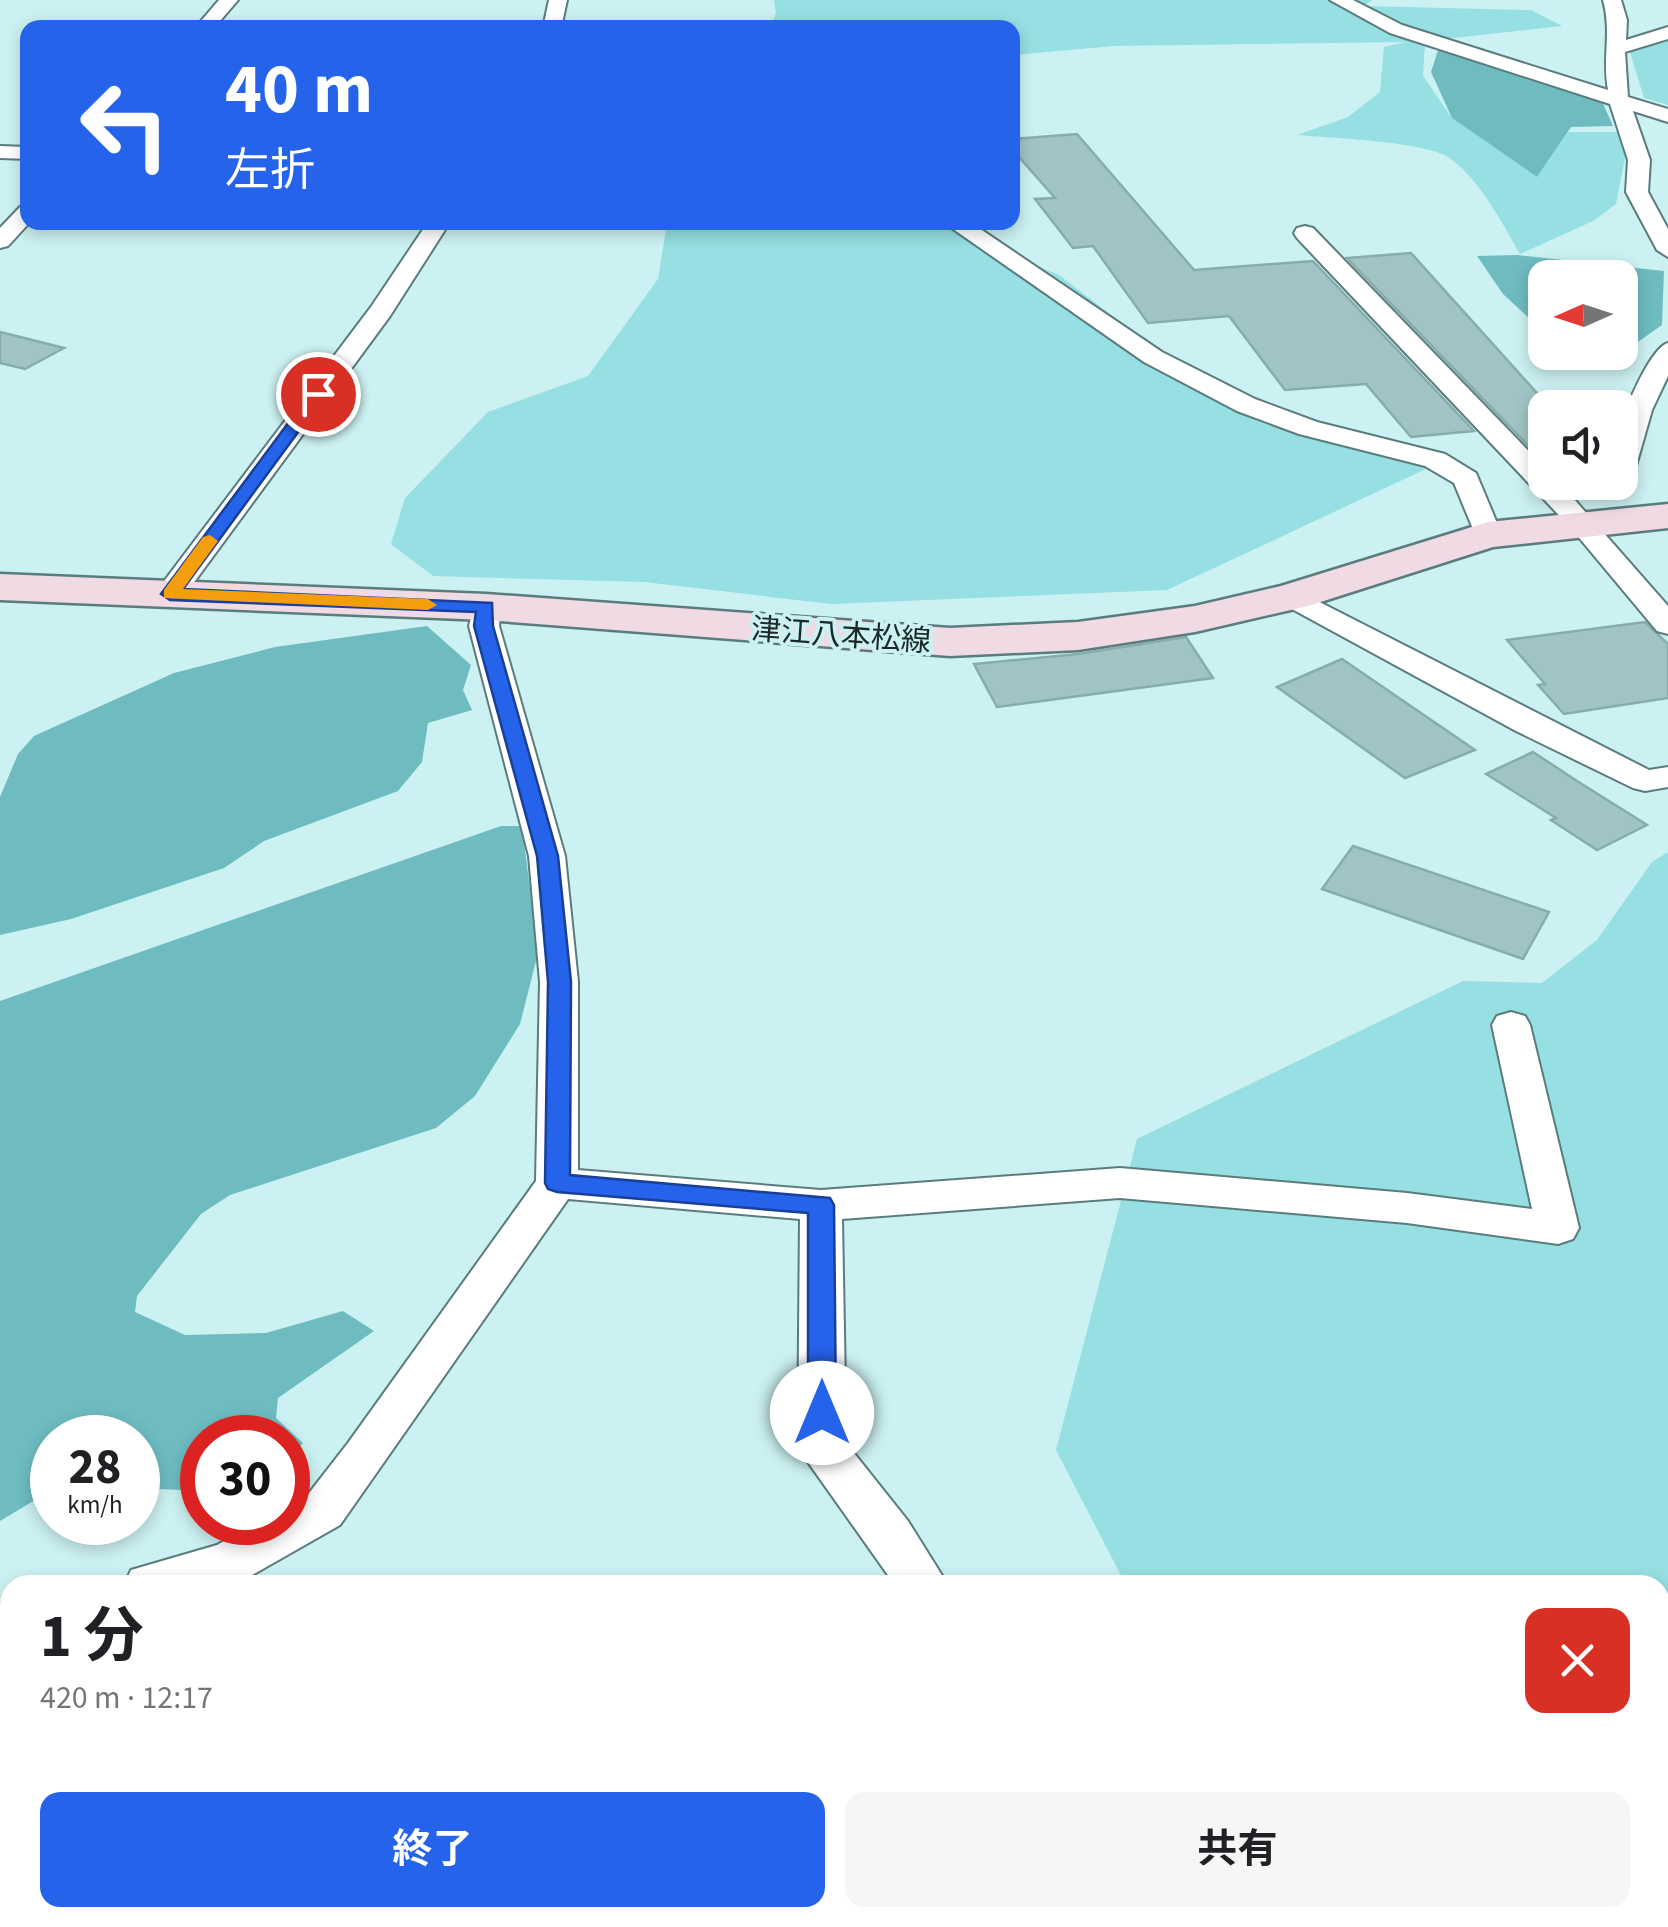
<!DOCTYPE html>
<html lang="ja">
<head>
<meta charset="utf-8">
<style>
	body { margin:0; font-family:"Source Sans 3","Noto Sans JP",sans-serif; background:#f6f6f6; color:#202124; height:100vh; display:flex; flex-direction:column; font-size:38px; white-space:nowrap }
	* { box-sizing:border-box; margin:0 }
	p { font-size:32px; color:#757577 }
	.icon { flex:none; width:55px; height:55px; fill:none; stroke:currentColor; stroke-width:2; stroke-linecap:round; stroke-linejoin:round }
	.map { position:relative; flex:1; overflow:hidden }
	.drawer { position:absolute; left:0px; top:1575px; width:1670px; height:352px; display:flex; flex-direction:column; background:#fff; border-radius:30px 30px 0 0; box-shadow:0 5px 15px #0003 }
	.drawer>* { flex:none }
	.guide { position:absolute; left:20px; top:20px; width:1000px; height:210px; border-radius:20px; box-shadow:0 5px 15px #0003; background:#2563eb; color:#fff; overflow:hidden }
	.needle { width:65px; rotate:267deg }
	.fabs { position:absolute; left:1528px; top:260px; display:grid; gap:20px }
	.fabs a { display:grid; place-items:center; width:110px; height:110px; border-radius:20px; background:#fff; box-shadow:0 5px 15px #0003; font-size:50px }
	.speed { position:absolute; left:30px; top:1415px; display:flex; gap:20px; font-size:50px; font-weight:700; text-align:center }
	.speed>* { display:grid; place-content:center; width:130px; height:130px; border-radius:50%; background:#fff; box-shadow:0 5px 15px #0003; line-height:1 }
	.speed small { font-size:25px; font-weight:400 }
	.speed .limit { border:15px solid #d22; background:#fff; color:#111 }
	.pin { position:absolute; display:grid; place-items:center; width:85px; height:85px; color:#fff; margin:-42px; border:5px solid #fff; border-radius:50%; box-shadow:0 2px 10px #0007 }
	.me { position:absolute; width:110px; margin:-55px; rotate:0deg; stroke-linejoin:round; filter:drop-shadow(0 0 8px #0008) }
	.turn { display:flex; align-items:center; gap:35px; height:210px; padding:0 40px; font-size:45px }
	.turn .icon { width:130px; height:130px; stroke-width:2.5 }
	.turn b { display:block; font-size:70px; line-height:85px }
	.round { display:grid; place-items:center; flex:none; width:105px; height:105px; border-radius:20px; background:#f6f6f6 }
	.headline { display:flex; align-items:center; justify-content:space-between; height:170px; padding:0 40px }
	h1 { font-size:60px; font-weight:700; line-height:75px }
	.cta { display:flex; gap:20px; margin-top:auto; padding:20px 40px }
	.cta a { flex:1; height:115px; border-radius:20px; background:#2563eb; color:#fff; font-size:40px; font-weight:700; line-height:115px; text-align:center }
	.cta a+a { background:#f6f6f6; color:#202124 }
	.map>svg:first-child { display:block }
	.green { fill:#96dfe2 }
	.water { fill:#6ebcc0 }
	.building { fill:#a0c4c5; stroke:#88abac; stroke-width:2.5 }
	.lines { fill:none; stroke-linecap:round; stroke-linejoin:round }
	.minor-casing { stroke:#5a7c7d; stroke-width:4 }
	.secondary-casing { stroke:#5a7c7d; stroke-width:5 }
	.minor { fill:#fff; fill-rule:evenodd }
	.secondary { fill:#f0dae3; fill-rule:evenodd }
	.route { fill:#2563eb; stroke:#184099; stroke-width:2.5 }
	.slow { fill:#f59e0b }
	.labels { text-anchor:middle; stroke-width:8; stroke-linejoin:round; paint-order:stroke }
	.street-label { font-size:30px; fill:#1b292a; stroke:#ccf1f2 }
</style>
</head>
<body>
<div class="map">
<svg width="1668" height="1927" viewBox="0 0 1668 1927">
	<rect width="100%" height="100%" fill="#ccf1f2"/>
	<g class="green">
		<path d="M774,0H1372L1364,6L1531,10L1562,26L1425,41L1423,76L1452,118L1537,177L1568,132H1630L1616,204L1593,221L1520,254C1501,221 1482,183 1451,159C1428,141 1329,138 1297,135L1348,117L1380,92L1384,47L1406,42L1114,46L1013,55L1012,28H769L776,14Z"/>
		<path d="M1668,34V105L1644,98L1628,45Z"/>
		<path d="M667,223H935L1059,275L1174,363L1426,469L1167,590L831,604L644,582L433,576L391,544L405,498L488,412L588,376L658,279Z"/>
		<path d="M1668,852V1927H1304L1299,1918H1660V1585H1126L1056,1450L1137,1139L1463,981L1542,983L1597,940L1652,862Z"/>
	</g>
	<g class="water">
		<path d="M1438,50L1601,99L1613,126L1571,127L1537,177L1452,118L1431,72Z"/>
		<path d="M1517,255L1664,271L1662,325L1601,368L1554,356L1553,353L1620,352V278H1545V333L1503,294L1477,256Z"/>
		<path d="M427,626L471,665L463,690L472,710L428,723L422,762L398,791L264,841L224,868L71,919L0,935V797L18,754L34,736L174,673L275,647Z"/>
		<path d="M501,826H522L538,953L520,1024L475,1096L436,1128L230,1195L201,1214L137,1296L135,1312L185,1335L266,1333L343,1311L374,1331L278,1398L276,1418L303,1443L288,1459V1438H202V1491L138,1488V1438H52V1490L0,1521V1001Z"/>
	</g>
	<g class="building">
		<path d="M1077,134L1194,270L1313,261L1474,431L1411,437L1366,384L1285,390L1229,316L1148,323L1093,246L1073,248L1035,199L1055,198L1012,149V139Z"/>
		<path d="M1411,253L1545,402V463L1347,258Z"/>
		<path d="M0,332L64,348L25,369L0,363Z"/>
		<path d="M1645,622L1668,644V698L1564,714L1538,685L1545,684L1507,640Z"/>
		<path d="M1186,637L1213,678L997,707L974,664L1078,654Z"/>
		<path d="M1342,659L1475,750L1405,778L1277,687Z"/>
		<path d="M1533,752L1577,781L1647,825L1597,850L1551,820L1556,818L1486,774Z"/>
		<path d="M1353,846L1549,912L1523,959L1322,889Z"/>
	</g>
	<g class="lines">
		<defs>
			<g id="minor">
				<path d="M219,0H238L214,28H195Z"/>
				<path d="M549,0H567L561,28H543Z"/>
				<path d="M1330,0H1353L1402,25L1608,90C1602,58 1612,32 1603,0H1621L1627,20L1626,40L1668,27V39L1625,52L1628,97L1668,109V122L1633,111L1650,160L1648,192L1668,229V257L1657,250L1626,192L1628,160L1610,104L1390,33Z"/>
				<path d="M0,146L28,147V159L0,158Z"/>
				<path d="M28,205L30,222L8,246L0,248V228L20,207Z"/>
				<path d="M428,222H450L390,316L181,600H159L155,594L159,588L371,307Z"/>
				<path d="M943,222H970L1162,352L1255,399L1317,422L1445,454L1476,473L1502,535L1498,541H1478L1454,483L1425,466L1299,434L1237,411L1144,362Z"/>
				<path d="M1305,226L1313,228L1545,468V482H1559L1668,606V634L1657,631L1571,528L1297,238L1294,233L1297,228Z"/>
				<path d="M1668,343V376L1652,410L1634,473L1620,481C1620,465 1619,448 1620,432C1622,413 1651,347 1668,343Z"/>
				<path d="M1292,588L1649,770L1668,767V787L1645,791L1633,788L1516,731L1281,603L1277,597L1281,591Z"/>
				<path d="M486,598L497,601L501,607L499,626L565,856L578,982V1170L821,1190L1120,1168L1407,1193L1532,1209L1492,1025L1497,1016L1511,1012L1525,1016L1530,1025L1579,1228L1573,1239L1558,1244L1407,1223L1120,1198L842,1219L846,1443L908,1521L948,1585H895L798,1448L800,1219L568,1199L340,1525L247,1578L226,1585H124L131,1570L217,1545L258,1522H288V1507L306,1497L348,1443L536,1181L540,982L529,856L469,626L475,601Z"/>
				<path d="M10,1601V1645L0,1648V1604Z"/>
				<path d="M1109,1918H1169L1173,1927H1113Z"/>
			</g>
			<path id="secondary" d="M1668,504V528L1493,547L1308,606L1195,632L1078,650L950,656L486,620L0,600V574L486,594L950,628L1078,622L1195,606L1281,586L1488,522Z"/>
		</defs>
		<use href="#minor" class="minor-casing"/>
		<use href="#secondary" class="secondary-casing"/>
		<use href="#minor" class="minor"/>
		<use href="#secondary" class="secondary"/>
	</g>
	<path class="route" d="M312,391L326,394L183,589L492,603L493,626L558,856L571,982L570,1175L830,1198L834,1205L836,1413L832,1421L822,1425L812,1421L808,1413V1213L557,1192L548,1189L545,1183L548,982L537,856L474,626L476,612L170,600L161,594Z"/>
	<path class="slow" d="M210,535L218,541L183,589L428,599L437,605L428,610L164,598V590L203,537Z"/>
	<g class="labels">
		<g class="street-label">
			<text transform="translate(841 635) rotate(4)" y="10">津江八本松線</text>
		</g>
	</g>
</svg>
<div class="fabs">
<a><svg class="needle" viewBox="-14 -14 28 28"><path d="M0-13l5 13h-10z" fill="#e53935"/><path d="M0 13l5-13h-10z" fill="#757577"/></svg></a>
<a><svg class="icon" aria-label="sound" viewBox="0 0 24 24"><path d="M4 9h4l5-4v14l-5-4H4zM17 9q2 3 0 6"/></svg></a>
</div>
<div class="speed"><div>28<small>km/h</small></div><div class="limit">30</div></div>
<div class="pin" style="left:318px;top:394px;background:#d93025"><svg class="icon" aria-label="arrive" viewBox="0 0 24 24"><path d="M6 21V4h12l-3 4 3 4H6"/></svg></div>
<svg class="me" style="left:822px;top:1413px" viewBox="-20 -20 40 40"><circle r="19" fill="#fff"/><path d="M0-13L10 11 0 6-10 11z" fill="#2563eb"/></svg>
<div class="guide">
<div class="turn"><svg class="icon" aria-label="left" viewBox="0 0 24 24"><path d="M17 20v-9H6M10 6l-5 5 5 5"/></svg><div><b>40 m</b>左折</div></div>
</div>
<section class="drawer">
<div class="headline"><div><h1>1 分</h1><p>420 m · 12:17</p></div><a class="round" style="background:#d93025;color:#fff"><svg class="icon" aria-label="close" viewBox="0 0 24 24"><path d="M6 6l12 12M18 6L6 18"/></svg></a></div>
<div class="cta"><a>終了</a><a>共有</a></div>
</section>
</div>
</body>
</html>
